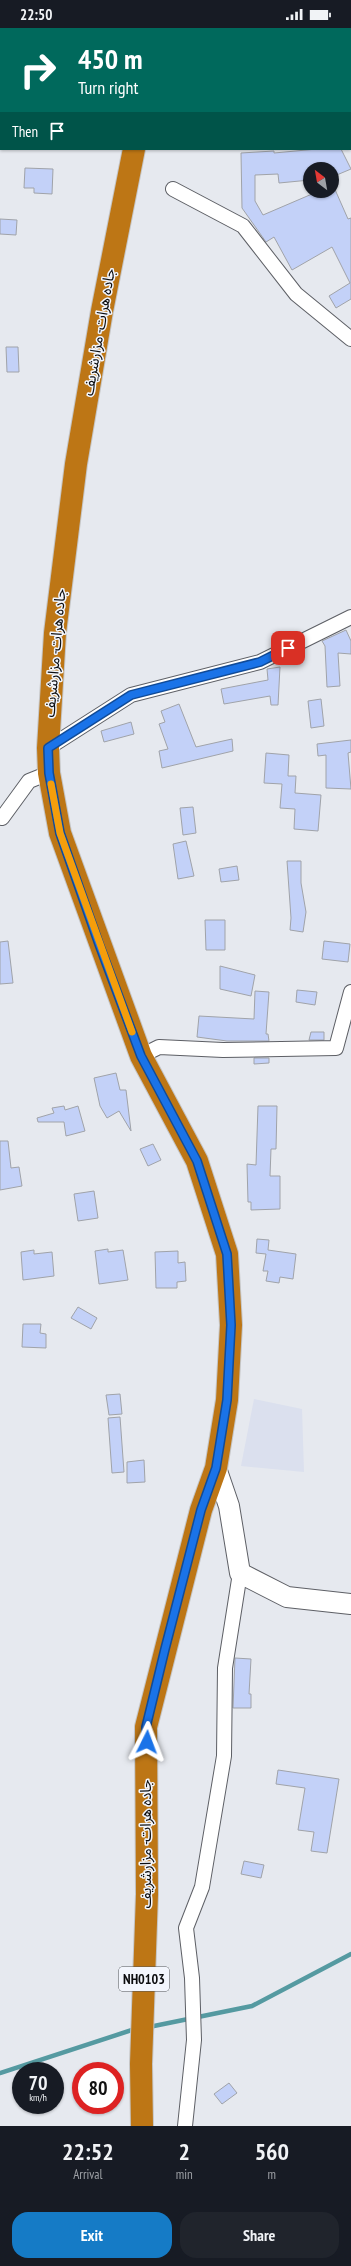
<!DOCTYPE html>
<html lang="en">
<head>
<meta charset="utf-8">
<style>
	body { margin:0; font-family:"PT Sans Narrow","Noto Sans Arabic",sans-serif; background:#20242c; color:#f1f3f6; height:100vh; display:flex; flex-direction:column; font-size:15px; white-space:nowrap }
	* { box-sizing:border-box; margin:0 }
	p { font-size:13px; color:#9ea1a6 }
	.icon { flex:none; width:22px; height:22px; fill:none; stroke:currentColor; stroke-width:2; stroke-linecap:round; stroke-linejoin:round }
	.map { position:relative; height:2098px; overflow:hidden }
	.drawer { display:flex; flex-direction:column; background:#171b24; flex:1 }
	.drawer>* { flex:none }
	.top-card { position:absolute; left:0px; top:0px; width:351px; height:122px; box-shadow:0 1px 3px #0004; background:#00695c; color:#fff; overflow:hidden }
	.needle { width:26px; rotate:329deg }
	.buttons { position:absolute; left:303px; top:134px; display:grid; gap:8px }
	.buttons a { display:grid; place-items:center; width:36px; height:36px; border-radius:50%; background:#171b24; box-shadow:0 1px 3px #0004; font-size:20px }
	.speed { position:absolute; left:12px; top:2034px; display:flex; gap:8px; font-size:20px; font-weight:700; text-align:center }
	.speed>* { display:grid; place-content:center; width:52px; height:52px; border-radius:50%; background:#171b24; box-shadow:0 1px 3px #0004; line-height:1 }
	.speed small { font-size:10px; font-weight:400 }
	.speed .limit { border:6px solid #d22; background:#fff; color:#111 }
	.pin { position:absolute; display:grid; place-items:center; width:34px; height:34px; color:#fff; margin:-17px; border-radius:8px; box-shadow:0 2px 6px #0006 }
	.me { position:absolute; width:44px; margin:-22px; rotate:3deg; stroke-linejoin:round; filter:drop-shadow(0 0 3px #0008) }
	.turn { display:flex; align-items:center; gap:14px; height:84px; padding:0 12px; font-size:18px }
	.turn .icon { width:52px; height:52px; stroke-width:2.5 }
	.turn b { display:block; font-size:28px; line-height:34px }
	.then { display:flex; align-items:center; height:38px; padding:0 12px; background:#0003; gap:8px; font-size:15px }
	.eta { display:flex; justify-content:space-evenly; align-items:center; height:68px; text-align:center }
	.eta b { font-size:24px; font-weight:700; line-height:28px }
	.button { display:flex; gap:8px; margin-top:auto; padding:8px 12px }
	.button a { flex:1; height:46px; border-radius:16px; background:#157bc6; color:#fff; font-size:16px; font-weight:700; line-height:46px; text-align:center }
	.button a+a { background:#20242c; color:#f1f3f6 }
	.status { display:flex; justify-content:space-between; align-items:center; height:28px; padding:0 20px; background:#171b24; direction:ltr }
	.status svg { height:11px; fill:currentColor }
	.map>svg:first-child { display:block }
	.built { fill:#dbe0ee }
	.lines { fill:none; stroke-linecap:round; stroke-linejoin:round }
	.stream { stroke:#559aa1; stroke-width:4.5 }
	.building { fill:#c3d1f8; stroke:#a0a3a9 }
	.street-casing { stroke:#5d5f65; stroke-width:16 }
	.secondary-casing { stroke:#5d5f65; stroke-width:22 }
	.highway-casing { stroke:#c5c5c5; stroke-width:24 }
	.street { stroke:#fff; stroke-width:14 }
	.secondary { stroke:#fff; stroke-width:20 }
	.highway { stroke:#bd7615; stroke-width:22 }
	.route-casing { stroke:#114b97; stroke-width:10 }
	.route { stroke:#1a73e8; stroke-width:7 }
	.slow { stroke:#f59e0b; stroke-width:7 }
	.labels { text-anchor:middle; stroke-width:3; stroke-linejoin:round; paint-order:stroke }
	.shield { fill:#f3f6fd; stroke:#515356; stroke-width:1 }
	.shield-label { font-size:14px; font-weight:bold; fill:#0c0d0f }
	.street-label { font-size:15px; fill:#0c0d0f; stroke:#f3f6fd }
</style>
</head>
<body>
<div class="status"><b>22:50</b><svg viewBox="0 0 49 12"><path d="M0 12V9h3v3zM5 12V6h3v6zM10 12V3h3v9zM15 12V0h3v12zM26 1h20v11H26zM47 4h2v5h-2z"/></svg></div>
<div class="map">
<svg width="351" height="2098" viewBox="0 0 351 2098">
	<rect width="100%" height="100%" fill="#e6e9ef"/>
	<path class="built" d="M254,1371L302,1381L304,1444L241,1438Z"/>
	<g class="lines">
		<g class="stream">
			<path d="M149,1999L252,1978L351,1926"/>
			<path d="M0,2045L135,2001"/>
		</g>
	</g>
	<g class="building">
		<path d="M317,121H341L351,141L332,149V141H310V152L279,155L278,146L255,147V173L263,187L319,163H332L333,157L348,191L351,190V271L336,280L329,268L350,255L332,219L292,242L274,209L266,214L242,180L241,125L274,123V125Z"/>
		<path d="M25,140L53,141L52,166L34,165V160H24Z"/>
		<path d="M0,191L17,192L16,207L0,206Z"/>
		<path d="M6,319H18L19,344H7Z"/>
		<path d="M346,602L351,613V626L338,625L340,658L327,659L325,618L322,613Z"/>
		<path d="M280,639L278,677H271L270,668L224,676L221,661L268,652L267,641Z"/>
		<path d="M321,671L324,698L311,700L308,673Z"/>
		<path d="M179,676L196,719L232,711L233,723L162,740L159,723L168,721L159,696L165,694L161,683Z"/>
		<path d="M131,694L134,706L104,714L101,703Z"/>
		<path d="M351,712V724L348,725L351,761L326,760V727L318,728L317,716Z"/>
		<path d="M266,725L289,727L288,748H296L295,765L321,767L318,803L294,801L295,781L280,780L282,756L264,755Z"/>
		<path d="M193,779L196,805L183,807L180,780Z"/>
		<path d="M186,813L194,848L178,851L173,816Z"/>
		<path d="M287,833H301V855L306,884L303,904L290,902L291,890Z"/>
		<path d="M237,838L239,852L221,854L219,841Z"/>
		<path d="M205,892H225V922H206Z"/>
		<path d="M8,913L13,955L0,956V914Z"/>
		<path d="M324,913L350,916L348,934L322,931Z"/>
		<path d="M220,938L255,947L251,968L220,961Z"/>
		<path d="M297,962L317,964L315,977L296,974Z"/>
		<path d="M255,963L269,964L266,1006H268L269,1013H227L197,1009L199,988L254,991Z"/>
		<path d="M311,1004H324V1012H309Z"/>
		<path d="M254,1030H269V1035L254,1036Z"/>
		<path d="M116,1045L120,1062H126L131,1103L119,1083L107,1090L100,1078L94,1050Z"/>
		<path d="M64,1078L65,1082L78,1078L85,1103L66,1108L64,1094H38L37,1090L54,1085L52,1080Z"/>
		<path d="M258,1078H277L276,1121H271L270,1148H280V1181L251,1182V1174H248L247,1136L256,1137Z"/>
		<path d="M0,1113H8L11,1140L19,1139L22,1158L0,1162Z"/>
		<path d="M153,1116L161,1132L148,1138L140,1121Z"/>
		<path d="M94,1163L98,1190L78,1193L74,1166Z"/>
		<path d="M257,1211L269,1212L268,1222L296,1226L293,1251L280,1249L279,1255L266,1253L268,1243H263L266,1226L256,1225Z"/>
		<path d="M108,1221V1224L123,1222L128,1252L99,1256L95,1223Z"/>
		<path d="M34,1222V1226L52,1224L54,1248L23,1252L21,1224Z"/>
		<path d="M178,1223V1235L185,1234L186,1253L177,1254V1260H156L155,1224Z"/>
		<path d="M78,1279L97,1290L91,1301L71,1290Z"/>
		<path d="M23,1296H41L40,1305L46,1306V1320L22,1319Z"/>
		<path d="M120,1366L122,1386L109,1387L106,1367Z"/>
		<path d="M120,1389L124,1444L112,1445L108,1390Z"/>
		<path d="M144,1432L145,1454L127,1455V1434Z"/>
		<path d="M235,1630L251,1631L249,1666H251V1680H233Z"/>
		<path d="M278,1742L339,1751L327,1825L311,1823L314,1804L298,1802L305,1760L276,1756Z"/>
		<path d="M244,1833L264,1837L261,1850L241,1846Z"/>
		<path d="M229,2055L237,2065L222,2076L214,2066Z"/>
	</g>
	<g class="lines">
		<defs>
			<g id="street">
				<path d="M173,161L243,198L296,266L351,311"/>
				<path d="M48,720L131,667L260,634L351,589"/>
				<path d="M2,790L29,753L49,745"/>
				<path d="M141,1028L159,1019L223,1022L336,1020L351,964"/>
				<path d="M185,2098L194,2012L192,1950L186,1900L202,1859L224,1728L225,1640L240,1545"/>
			</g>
			<g id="secondary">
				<path d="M325,0L327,1"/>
				<path d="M350,10H351"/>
				<path d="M216,1440L229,1478L240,1545L287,1569L351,1576"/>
			</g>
			<g id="highway">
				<path d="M157,1V0"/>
				<path d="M134,121L102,283L76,436L55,605L48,720L49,745L60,805L141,1028L197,1133L227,1226L231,1297L227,1372L216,1440L201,1482L146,1699L147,1866L141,2036L142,2098"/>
			</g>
		</defs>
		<use href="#street" class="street-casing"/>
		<use href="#secondary" class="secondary-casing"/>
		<use href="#highway" class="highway-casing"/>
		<use href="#street" class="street"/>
		<use href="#secondary" class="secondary"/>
		<use href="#highway" class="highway"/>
	</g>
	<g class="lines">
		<defs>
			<path id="route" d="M147,1714L146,1699L165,1621L201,1482L216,1440L227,1372L231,1297L227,1226L197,1133L141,1028L99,916L60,805L49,745L48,720L131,667L260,634L288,620"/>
		</defs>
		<use href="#route" class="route-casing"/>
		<use href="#route" class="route"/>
		<path class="slow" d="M51,756L60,805L132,1004"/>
	</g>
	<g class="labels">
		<rect class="shield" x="119" y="1939" width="50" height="24" rx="3"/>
		<g class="shield-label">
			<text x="144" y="1956">NH0103</text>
		</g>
		<g class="street-label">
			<text transform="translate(99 304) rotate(-80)" y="5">جاده هرات- مزارشریف</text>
			<text transform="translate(55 625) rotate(-85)" y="5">جاده هرات- مزارشریف</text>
			<text transform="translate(146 1816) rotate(-90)" y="5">جاده هرات- مزارشریف</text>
		</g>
	</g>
</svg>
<div class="buttons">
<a><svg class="needle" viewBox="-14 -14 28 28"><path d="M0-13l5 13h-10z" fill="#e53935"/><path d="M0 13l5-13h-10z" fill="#9ea1a6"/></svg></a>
</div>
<div class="speed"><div>70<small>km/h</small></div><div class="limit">80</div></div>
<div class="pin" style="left:288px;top:620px;background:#d93025"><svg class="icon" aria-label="arrive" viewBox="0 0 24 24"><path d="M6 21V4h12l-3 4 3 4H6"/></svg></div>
<svg class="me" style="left:147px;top:1714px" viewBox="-20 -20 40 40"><path d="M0-17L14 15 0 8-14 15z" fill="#1a73e8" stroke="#fff" stroke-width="4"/></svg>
<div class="top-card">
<div class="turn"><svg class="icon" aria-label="right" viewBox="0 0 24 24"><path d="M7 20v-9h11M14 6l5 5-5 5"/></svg><div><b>450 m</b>Turn right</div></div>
<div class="then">Then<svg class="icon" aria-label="arrive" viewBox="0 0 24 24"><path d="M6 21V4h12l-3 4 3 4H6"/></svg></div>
</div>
</div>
<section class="drawer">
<div class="eta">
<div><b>22:52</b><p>Arrival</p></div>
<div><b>2</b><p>min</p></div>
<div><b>560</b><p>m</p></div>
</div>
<div class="button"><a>Exit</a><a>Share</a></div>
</section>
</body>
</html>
